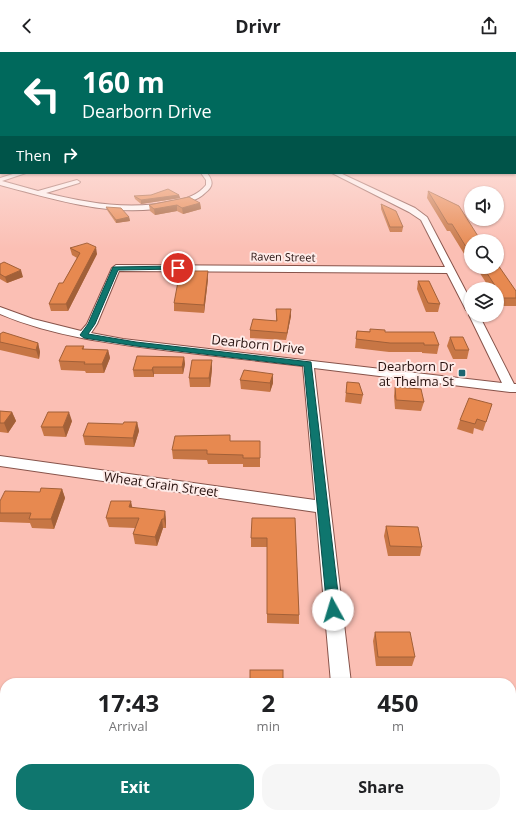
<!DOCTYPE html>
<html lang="en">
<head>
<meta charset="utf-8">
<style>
	body { margin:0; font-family:"Open Sans",sans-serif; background:#f6f6f6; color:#202124; height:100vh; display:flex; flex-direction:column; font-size:15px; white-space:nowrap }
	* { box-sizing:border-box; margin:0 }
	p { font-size:13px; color:#757577 }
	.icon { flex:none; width:22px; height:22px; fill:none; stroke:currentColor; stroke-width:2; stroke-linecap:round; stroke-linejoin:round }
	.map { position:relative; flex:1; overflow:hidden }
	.drawer { position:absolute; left:0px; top:626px; width:516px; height:140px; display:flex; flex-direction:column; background:#fff; border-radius:16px 16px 0 0; box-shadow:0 1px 3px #0004 }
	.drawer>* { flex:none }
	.hud { position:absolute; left:0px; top:0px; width:516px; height:122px; box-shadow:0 1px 3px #0004; background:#00695c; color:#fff; overflow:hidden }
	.controls { position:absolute; left:464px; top:134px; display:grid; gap:8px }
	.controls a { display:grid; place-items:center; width:40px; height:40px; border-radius:50%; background:#fff; box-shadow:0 1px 3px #0004; font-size:20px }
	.pin { position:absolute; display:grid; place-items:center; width:34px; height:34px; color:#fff; margin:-17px; border:2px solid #fff; border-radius:50%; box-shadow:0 1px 4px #0007 }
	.me { position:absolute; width:44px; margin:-22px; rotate:354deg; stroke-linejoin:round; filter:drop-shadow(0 0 3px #0008) }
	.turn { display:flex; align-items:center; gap:14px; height:84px; padding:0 16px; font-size:18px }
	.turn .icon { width:52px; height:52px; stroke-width:2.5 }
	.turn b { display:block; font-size:28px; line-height:34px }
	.then { display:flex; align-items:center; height:38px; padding:0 16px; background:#0003; gap:8px; font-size:15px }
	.eta { display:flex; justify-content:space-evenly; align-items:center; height:68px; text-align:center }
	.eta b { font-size:24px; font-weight:700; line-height:28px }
	.cta { display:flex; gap:8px; margin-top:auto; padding:8px 16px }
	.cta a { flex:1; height:46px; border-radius:16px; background:#0f766e; color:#fff; font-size:16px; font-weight:700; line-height:46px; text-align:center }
	.cta a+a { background:#f6f6f6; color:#202124 }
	header { display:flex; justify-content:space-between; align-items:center; height:52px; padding:0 16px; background:#fff; font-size:18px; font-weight:700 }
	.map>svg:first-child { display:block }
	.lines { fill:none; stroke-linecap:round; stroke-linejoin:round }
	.minor-casing { stroke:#87534a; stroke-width:2 }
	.minor { fill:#fff; fill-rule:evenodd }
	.wall { fill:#c77645 }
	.shaded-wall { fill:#a26038 }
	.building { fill:#e78950; stroke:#a26038 }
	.route { fill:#0f766e; stroke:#0a4d48 }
	.poi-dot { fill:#1b6671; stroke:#feebe8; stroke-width:1.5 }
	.labels { text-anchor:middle; stroke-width:4; stroke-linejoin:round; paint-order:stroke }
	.far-street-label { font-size:11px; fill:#26110e; stroke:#feebe8 }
	.street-label { font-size:13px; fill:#26110e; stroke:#feebe8 }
	.poi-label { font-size:13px; fill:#26110e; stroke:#feebe8; text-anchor:end }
</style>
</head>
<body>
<header><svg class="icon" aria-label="back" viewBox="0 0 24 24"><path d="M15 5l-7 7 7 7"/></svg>Drivr<svg class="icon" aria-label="share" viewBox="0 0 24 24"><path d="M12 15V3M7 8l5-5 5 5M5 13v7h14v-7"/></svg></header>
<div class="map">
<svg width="516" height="766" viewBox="0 0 516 766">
	<rect width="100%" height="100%" fill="#fbbfb4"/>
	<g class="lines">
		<defs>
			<g id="minor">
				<path d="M16,121H26L2,129L38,139L77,128L80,130L79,131L46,141C88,151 130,159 174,149C186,147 198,143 206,133V128L201,121H207C213,129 214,134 205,141C197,149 185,151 174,154C115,167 57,148 0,133V126Z"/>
				<path d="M332,121H340L415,156L427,165L471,249V263H479L514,332H516V340H510L314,316L351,631H331L316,460L0,414V404L315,448L303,314C259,309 216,304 172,299C114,292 54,285 0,262V255L33,267L81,279L87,272L112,216L116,213L445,215L421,168L409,160ZM119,219L447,221L466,258L471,261L469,263L502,331L123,287L91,281L97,272Z"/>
				<rect x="345" y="761" width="22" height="5"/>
			</g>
		</defs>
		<use href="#minor" class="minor-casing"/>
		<use href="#minor" class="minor"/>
	</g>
	<g class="wall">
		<path d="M428,139L471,189V213L450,179H447L427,146Z"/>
		<path d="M179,143L180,146L141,152L135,147L134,144Z"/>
		<path d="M200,151L201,157L183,162L177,159L155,163L150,159L149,153Z"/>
		<path d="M381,152L403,175L402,180H390L381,157Z"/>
		<path d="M106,155L129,165L130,169L116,171L107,158Z"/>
		<path d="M70,196L97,202L68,259H51L49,252L63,231L77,206L72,203Z"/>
		<path d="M0,212L23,225L7,231L0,227Z"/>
		<path d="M472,215H497L516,239V254H501L497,248V237H490L476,215Z"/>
		<path d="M208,227L204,261L174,259V251Z"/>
		<path d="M418,229L440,252L438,260H426L417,237Z"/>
		<path d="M276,257L291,264L286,288L250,286V278L276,269Z"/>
		<path d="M357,279L385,280L439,293L437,302L422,301V300H389L355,296Z"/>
		<path d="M0,282L38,291L40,300L39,307L0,298Z"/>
		<path d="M450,285L469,298L467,307H453L447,294Z"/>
		<path d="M84,294V297L108,298L110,306L104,321H86L85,319L61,318L59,309Z"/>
		<path d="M184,305L185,312L183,322H154V325H134L133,318Z"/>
		<path d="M212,317L210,335H190L189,326Z"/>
		<path d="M273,322V331L270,340L241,337L240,328Z"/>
		<path d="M347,330L363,343L361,352L345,350Z"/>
		<path d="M395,335L424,350L421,359L395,357L394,344Z"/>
		<path d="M492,352L483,379L474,376L473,382L457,377L460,368Z"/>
		<path d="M0,359L12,360L16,369L8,381L0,380Z"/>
		<path d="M72,369L66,385L44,384L41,375Z"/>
		<path d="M137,370L139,379L134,395L85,393L83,384L123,372Z"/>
		<path d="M231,389H260V415H243V412H208L207,408L173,407L172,398Z"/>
		<path d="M62,437L65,446L54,477L32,476L30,471L0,470V449L40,440Z"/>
		<path d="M132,456L165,459L166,469V476H163L157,494L135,492L133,482L135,476L109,475L106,466Z"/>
		<path d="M295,466L299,563V572L267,571V495H251V486Z"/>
		<path d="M386,474L422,495L420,504H388L384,484Z"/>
		<path d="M375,580L415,605L412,614H376L373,589Z"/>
	</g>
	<g class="shaded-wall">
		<path d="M1,104V111L0,112V105Z"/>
		<path d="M179,143L180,146L141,152V148Z"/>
		<path d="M200,151L201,157L183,162L182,156Z"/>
		<path d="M177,153V159L155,163L154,157Z"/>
		<path d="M129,165L130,169L116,171V168Z"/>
		<path d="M96,195L97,202L68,259L66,252Z"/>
		<path d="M21,218L23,225L7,231L5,225Z"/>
		<path d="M208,219V227L204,261V253Z"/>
		<path d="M291,257V264L286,288L287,281Z"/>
		<path d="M38,291L40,300L39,307L36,298Z"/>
		<path d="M108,298L110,306L104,321L102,312Z"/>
		<path d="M184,305L185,312L183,322L182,315Z"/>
		<path d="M212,308V317L210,335L209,326Z"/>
		<path d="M153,315L154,322V325L152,318Z"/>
		<path d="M273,322V331L270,340V331Z"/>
		<path d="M12,360L16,369L8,381L4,371Z"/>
		<path d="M69,360L72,369L66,385L63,375Z"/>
		<path d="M137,370L139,379L134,395L133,386Z"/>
		<path d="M62,437L65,446L54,477L51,467Z"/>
		<path d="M131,449L133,459L129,455Z"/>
		<path d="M165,459L166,469V476L164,467Z"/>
		<path d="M162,467L163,476L157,494L155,485Z"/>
	</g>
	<g class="building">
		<path d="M0,90H1V104L0,105Z"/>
		<path d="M168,137L179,143L141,148L134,144L151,143Z"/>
		<path d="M428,139L459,154L481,189H471V203L452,172H448Z"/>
		<path d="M189,145L200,151L182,156L177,153L154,157L149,153Z"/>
		<path d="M381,152L396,159L403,175H390Z"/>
		<path d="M106,155L121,156L129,165L116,168Z"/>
		<path d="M87,191L96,195L66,252H49L59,231H63L80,201L70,196Z"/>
		<path d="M4,210L21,218L5,225L0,222V212Z"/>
		<path d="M497,213H498L516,239V246H503L483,215H497Z"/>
		<path d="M180,219H208L204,253L174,251Z"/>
		<path d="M418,229H429L440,252L428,251Z"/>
		<path d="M276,257H291L287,281L250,278L253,267L277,269Z"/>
		<path d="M370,277L385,278V280H434L439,293H424V291H390L356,287L357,279L370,280Z"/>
		<path d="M3,280L38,291L36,298L0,290V282Z"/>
		<path d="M450,285H463L469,298H455Z"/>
		<path d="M66,294H84L82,297L108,298L102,312H84L85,310L59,309Z"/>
		<path d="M137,304L184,305L182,315H153L152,318H133Z"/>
		<path d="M192,308H212L209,326H189Z"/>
		<path d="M244,318L273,322L270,331L240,328Z"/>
		<path d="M347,330L359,331L363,343L346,341Z"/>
		<path d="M395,335L421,337L424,350L396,348Z"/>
		<path d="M469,346L492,352L486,370L477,367L475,372L460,368Z"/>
		<path d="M0,359L12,360L4,371H0Z"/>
		<path d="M48,360H69L63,375H41Z"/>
		<path d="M124,370H137L133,386L83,384L88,371L123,372Z"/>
		<path d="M230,383V389H260V406H243V403L207,402V398H172L175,384Z"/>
		<path d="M41,436L62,437L51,467H29L31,461H0V449L5,439L40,440Z"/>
		<path d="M111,449H131L129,455L165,459L164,467H162L155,485L133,482L139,466H106Z"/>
		<path d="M252,466H295L299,563L267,562V486H251Z"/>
		<path d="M386,474L418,475L422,495L390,494Z"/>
		<path d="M375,580H410L415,605H378Z"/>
		<rect x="250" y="618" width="33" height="13"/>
		<rect x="239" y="761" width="31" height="5"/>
	</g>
	<linearGradient id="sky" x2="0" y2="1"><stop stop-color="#73babe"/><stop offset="0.46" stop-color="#fde2dd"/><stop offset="1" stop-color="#fde2dd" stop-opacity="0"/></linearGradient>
	<rect width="516" height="197" fill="url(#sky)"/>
	<path class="route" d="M178,214L181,216L180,217L118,218L95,272L88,282L136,290L311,310L340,558L338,561L333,563L329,561L327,558L304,314L136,294L84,286L80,283L88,272L113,215Z"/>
	<rect class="poi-dot" x="458" y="317" width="8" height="8" rx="2"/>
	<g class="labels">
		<g class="far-street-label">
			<text transform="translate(283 205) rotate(1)" y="4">Raven Street</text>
		</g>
		<g class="street-label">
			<text transform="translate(258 292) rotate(6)" y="5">Dearborn Drive</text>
			<text transform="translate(161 432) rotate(8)" y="5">Wheat Grain Street</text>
		</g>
		<g class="poi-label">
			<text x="454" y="319">Dearborn Dr<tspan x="454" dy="15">at Thelma St</tspan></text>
		</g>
	</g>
</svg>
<div class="controls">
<a><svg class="icon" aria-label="sound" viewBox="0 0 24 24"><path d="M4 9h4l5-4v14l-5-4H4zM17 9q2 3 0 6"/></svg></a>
<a><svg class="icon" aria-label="search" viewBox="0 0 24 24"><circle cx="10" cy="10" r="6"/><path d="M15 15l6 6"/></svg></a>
<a><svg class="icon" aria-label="layers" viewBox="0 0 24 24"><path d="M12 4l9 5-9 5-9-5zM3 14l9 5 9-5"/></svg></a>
</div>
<div class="pin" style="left:178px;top:216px;background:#d93025"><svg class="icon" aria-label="arrive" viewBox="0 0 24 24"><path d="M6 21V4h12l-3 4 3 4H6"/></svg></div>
<svg class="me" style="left:333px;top:558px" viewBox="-20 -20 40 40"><circle r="19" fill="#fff"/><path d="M0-13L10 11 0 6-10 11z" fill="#0f766e"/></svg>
<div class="hud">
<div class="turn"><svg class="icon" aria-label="left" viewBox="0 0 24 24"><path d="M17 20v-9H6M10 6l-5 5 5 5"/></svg><div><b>160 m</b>Dearborn Drive</div></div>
<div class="then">Then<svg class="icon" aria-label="right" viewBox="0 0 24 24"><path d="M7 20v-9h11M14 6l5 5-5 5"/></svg></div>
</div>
<section class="drawer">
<div class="eta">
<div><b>17:43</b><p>Arrival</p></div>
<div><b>2</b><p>min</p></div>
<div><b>450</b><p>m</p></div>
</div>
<div class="cta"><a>Exit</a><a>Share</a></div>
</section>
</div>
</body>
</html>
